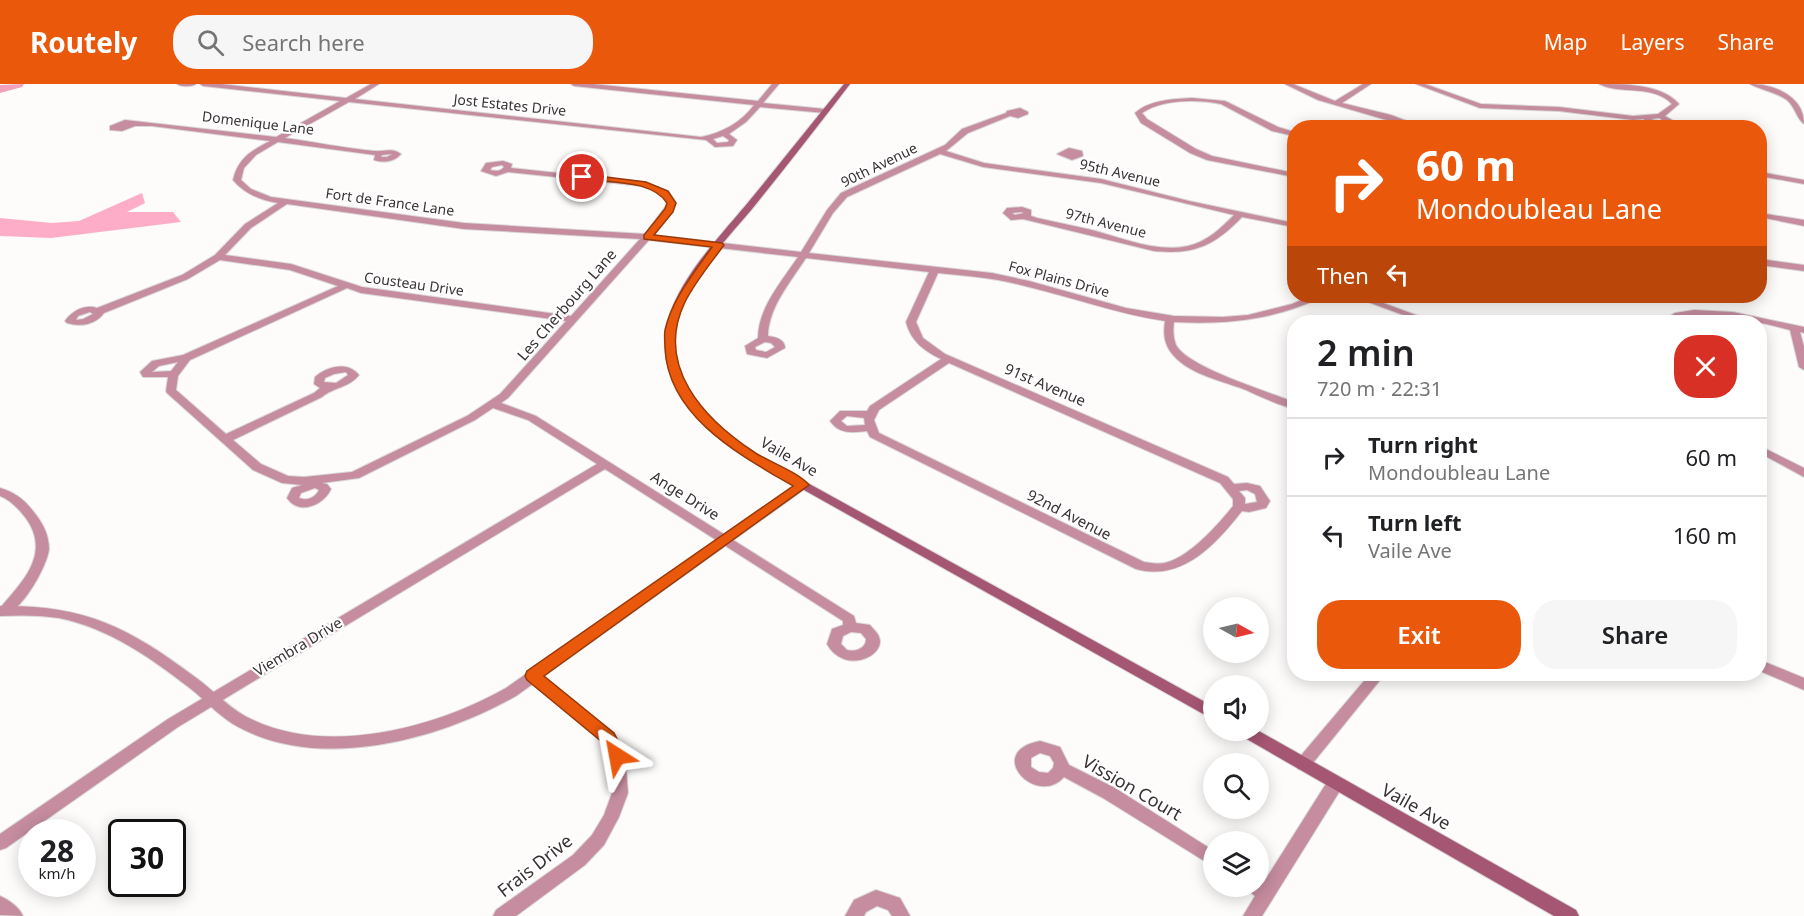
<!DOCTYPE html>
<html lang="en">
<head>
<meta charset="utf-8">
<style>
	body { margin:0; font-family:"Noto Sans",sans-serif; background:#f6f6f6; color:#202124; height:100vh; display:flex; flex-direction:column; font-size:22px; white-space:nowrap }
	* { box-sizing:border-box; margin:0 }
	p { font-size:20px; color:#757577 }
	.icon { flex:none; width:33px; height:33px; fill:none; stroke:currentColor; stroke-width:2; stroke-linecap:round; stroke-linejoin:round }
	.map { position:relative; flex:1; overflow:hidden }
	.panel { position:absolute; left:1287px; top:231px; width:480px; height:366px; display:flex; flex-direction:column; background:#fff; border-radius:24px; box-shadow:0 3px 15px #0003 }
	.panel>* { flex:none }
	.top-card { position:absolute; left:1287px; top:36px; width:480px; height:183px; border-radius:24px; box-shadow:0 3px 15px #0003; background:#ea580c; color:#fff; overflow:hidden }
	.needle { width:39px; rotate:98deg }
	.tools { position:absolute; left:1203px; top:513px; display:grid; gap:12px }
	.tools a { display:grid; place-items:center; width:66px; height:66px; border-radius:50%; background:#fff; box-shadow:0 3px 15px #0003; font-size:30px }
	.speed { position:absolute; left:18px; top:735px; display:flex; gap:12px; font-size:30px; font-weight:700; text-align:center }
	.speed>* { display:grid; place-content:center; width:78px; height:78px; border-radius:50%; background:#fff; box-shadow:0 3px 15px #0003; line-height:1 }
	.speed small { font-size:15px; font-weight:400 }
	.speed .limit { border:3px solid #111; border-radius:9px; background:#fff; color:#111 }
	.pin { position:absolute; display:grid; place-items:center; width:51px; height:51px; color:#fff; margin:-26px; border:3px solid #fff; border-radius:50%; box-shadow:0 2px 6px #0007 }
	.me { position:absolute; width:66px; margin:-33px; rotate:326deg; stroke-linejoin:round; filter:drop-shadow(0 0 4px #0008) }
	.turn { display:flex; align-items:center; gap:21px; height:126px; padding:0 30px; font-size:27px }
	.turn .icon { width:78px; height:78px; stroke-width:2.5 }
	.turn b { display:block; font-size:42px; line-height:51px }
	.then { display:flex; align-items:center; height:57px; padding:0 30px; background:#0003; gap:12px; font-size:22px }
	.round { display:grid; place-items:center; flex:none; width:63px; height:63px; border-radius:24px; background:#f6f6f6 }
	.overview { display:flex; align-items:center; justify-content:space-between; height:102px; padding:0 30px }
	h1 { font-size:36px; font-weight:600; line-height:45px }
	.primary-button { display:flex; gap:12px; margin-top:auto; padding:12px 30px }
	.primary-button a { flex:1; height:69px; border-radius:24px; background:#ea580c; color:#fff; font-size:24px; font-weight:600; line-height:69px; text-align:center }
	.primary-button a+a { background:#f6f6f6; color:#202124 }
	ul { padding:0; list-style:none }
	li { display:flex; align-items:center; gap:18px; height:78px; padding:0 30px; border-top:2px solid #e0e0e0 }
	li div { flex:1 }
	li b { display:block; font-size:22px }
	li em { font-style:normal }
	header { display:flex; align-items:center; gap:36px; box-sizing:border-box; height:84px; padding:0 30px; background:#ea580c; color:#fff }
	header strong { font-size:28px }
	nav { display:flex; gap:33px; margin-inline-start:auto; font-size:21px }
	.search { width:420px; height:54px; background:#f6f6f6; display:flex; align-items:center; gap:15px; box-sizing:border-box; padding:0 21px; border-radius:24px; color:#757577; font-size:22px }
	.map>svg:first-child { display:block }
	.forest { fill:#feadc8 }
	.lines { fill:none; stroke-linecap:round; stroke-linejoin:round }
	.river { fill:#f1a1bc; fill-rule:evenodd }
	.minor-casing { stroke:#dad7d7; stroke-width:2 }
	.tertiary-casing { stroke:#dad7d7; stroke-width:2 }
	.secondary-casing { stroke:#dad7d7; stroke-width:2 }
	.minor { fill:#c58d9f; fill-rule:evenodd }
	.tertiary { fill:#c58d9f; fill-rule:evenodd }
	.secondary { fill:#a55673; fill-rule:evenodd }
	.route { fill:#ea580c; stroke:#983908; stroke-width:1.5 }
	.labels { text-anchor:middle; stroke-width:4.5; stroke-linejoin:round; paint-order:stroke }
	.far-street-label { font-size:14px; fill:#383234; stroke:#fff }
	.street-label { font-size:15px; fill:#383234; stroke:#fff }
	.near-street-label { font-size:18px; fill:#383234; stroke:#fff }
</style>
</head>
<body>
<header>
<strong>Routely</strong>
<div class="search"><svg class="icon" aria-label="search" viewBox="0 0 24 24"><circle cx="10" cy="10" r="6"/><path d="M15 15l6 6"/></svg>Search here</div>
<nav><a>Map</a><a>Layers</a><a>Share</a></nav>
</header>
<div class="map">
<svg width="1804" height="832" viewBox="0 0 1804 832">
	<rect width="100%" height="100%" fill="#fefbfb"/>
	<path class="forest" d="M142,109L145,119L127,128H173L181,138L51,154L0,152V134L52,139L79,137Z"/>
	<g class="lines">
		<path class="river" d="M24,0L22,3L0,9V1Z"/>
		<defs>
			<g id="minor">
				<path d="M177,0H196C192,3 181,3 177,0Z"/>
				<path d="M200,0H221L346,14L371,0H379L355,15L701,53C722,49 742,38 754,21L574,2L571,0H593L758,17L772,0H779L763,19L825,25L828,27L825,29L760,23L746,38L729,50L737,56L733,62L715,63L706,56L349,18L285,54C314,58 344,64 374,67C384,68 392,63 401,70C394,78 384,79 374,76L375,71L278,58L256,71L244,84L241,96L251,105L271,113L464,139L645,150L668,119L662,111L642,102L508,88L496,92L481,87L486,79L503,77L512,80L511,84L643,98L668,107L676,119L653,151L801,168L827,126L841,109L945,61L962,45L1006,29L1007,27L1020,24L1028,28V30L1018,34L1010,32L968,49L946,67L984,79L1101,95L1189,117L1294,139V143L1242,133C1214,162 1194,171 1154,167L1023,135L1011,136L1003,129L1007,124L1022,123L1031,126V132L1037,134C1055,138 1074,142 1092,146C1122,154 1157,169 1188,162C1207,158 1221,144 1234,131L1101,99L983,83L940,70L847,113L833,129L809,169L992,189L1029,197L1126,224L1174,232L1223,233L1248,231L1292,220L1311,212H1321L1320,214C1273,236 1226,241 1174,238C1173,246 1173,254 1176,261C1187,283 1269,308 1294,318V325C1278,321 1261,313 1246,306C1223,297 1191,291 1174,272C1164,261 1163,250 1165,237C1117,230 1072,213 1025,202C997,194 967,192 938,189L916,238L923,254L945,270L1228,393L1234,400L1247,399L1260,402L1270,417L1266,424L1249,428L1242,427C1216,460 1182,498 1136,485L870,353L867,347C852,349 839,350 830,337L840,327H867L870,322L941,275C924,267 911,257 906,238L929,188L806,174C791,197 768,224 768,252C775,253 785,255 785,264L767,274L747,270L745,262L758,254C758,224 782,197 798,173L649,156L508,314L501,319L536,332L854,532L856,539L870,541C873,545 878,549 879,553C887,571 845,592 827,560L832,545L843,541V537L605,385L178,643L6,764L0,766V750L168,635L597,380L528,336L493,324L475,336L359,394L322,399L327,400L331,405C324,421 299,432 287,414L292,404L302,401L282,399L253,386L167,309L166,307L168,293H143L140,288L152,277L183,271L338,202L290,186L220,176L188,195L104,229C95,241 81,243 67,239L65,237C72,227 85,220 97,224L182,191L215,171L245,140L278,119C260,116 245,110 233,96C238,74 251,67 270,57L152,42H135L122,47L110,46V42L125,36L276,53L340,17L203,2ZM723,52L729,56L728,58L717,59L713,55ZM392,70L387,73H381L382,71ZM502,81L504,83C500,88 495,87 490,86L492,83ZM287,120L464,145L640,155L571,232L362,203L291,180L225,171L251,144ZM1021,128L1024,129L1015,131L1012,129ZM347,204L361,209L566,237L500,310L467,332L352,388L304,393L288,392L261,380L233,356L322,313C334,303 349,304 359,291C348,277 327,282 315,293L314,300L320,304L314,309L226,350L176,306L178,292L190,276ZM90,228L93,230L83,235L76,236L78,232ZM765,258L771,259L775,263L766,268L756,266L755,263ZM178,278L171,287L152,288L159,282ZM949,279L1220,399L1233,415V422C1218,441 1191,471 1168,478C1160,481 1152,479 1144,478L879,349L874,336L879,326ZM346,288L348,291L336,299L324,298L325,294L334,290ZM847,332L864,334L865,341L847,342L841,337ZM315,404L319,406C315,414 307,417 299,414L301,409ZM1247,406L1255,410L1257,418L1245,420V414L1239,407ZM851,548L861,549L866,555C866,565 855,568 847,566L841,560L843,552Z"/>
				<path d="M1285,0H1293L1335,17L1363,0H1371L1342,19L1391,31L1425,44H1414L1318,16Z"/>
				<path d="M1416,0H1425L1481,20L1559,23L1633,32L1658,30L1672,20C1653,0 1620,11 1599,0C1624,0 1662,0 1679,20L1665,32L1679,40L1664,43L1644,38V35L1633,36L1559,27L1480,24ZM1659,34L1667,39L1651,35Z"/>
				<path d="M1750,0C1774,0 1804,12 1804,40C1797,35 1795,23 1787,16C1776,8 1761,6 1750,0Z"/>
				<path d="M1192,14L1225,17L1278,43L1294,48V52L1272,47L1221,20C1198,15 1162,15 1142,29L1147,35L1196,65L1212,72L1294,89V93L1207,76L1190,69L1141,39L1135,29C1149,16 1173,15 1192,14Z"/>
				<path d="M1069,64L1082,67L1083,72L1072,76L1057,70Z"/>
				<path d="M1760,88L1804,96V100L1760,92Z"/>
				<path d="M1760,129L1804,136V142L1760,133Z"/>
				<path d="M1760,175L1804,181V187L1760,181Z"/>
				<path d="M1352,212H1364L1435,238H1422Z"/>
				<path d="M1694,226L1733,228L1804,243V249L1800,248L1804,263V286L1799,283L1790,246C1759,238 1728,230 1696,231C1683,232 1673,239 1660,238L1675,229Z"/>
				<path d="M1760,362L1804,384V393L1760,369Z"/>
				<path d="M0,404C14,408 24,415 33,427C42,438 49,450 49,465C48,481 18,536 0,530V524C23,497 52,469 25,433C18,424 10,416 0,412Z"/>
				<path d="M1760,576L1804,594V606L1760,587Z"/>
				<path d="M533,587L538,588L613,649L625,672L628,709L619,733L604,761L585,781L516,832H493L496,826L573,771L592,751L604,731L612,709L609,672L602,657L528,596L526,592L528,588Z"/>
				<path d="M1370,590H1385L1308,685L1303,686L1298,685L1295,680L1298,675Z"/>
				<path d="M1040,657L1060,663L1069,681L1115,704L1214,767V783L1103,714L1064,693C1037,724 983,668 1040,657ZM1040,669L1050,672L1054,679L1053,684L1048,689L1039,688L1031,683V674Z"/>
				<path d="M1335,693L1341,695L1343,700L1341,705L1262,832H1243L1255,812L1249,807L1247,802H1258V796L1264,798L1329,695Z"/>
				<path d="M876,806L900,814L910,832H892L888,826L877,822L866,828L864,832H845L854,816Z"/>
				<path d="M0,812C9,816 19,823 23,832L0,831Z"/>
			</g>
			<path id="tertiary" d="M802,397L806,398L808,401L806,404L516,612C437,657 316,689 233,640C217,630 205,616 191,605C151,574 109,544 59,534C40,531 20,531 0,532V522C85,521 128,543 195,593C212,605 227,622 245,632C323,674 433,645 506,604Z"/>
			<g id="secondary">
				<path d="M844,0H850C818,42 785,84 752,125C725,157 690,193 678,234C661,294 710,339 755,370L1214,623V636L747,374C702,343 650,294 669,233C681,193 719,153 746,121C779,81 811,40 844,0Z"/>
				<path d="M1236,646H1257L1576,826L1579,832H1554L1238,650Z"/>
			</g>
		</defs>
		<use href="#minor" class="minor-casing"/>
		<use href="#tertiary" class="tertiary-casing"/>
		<use href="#secondary" class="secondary-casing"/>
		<use href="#minor" class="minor"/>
		<use href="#tertiary" class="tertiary"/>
		<use href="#secondary" class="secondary"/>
	</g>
	<path class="route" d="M582,90L646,98L668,107L676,119L673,128L654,151L722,159L724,161C711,179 695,198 685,218C654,282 704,335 754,368C769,378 798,388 809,401L544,592L614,649L626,672L624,678L617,680L611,678L602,658L527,596L525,592L527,587L793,402C740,371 668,333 665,264C665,258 664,252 665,246C672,215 694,189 712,163L644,155V151L665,125L667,119C651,94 606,100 579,94V91Z"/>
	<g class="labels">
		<g class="far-street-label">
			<text transform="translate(510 21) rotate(6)" y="5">Jost Estates Drive</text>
			<text transform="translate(258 39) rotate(7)" y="5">Domenique Lane</text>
			<text transform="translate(879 81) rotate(-26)" y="5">90th Avenue</text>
			<text transform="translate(1120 89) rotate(13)" y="5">95th Avenue</text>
			<text transform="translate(390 118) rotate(8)" y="5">Fort de France Lane</text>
			<text transform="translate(1106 139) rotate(14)" y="5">97th Avenue</text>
			<text transform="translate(1059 195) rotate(15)" y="5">Fox Plains Drive</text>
			<text transform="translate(414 200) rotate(8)" y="5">Cousteau Drive</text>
		</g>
		<g class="street-label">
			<text transform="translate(567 221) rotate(-49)" y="5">Les Cherbourg Lane</text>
			<text transform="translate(1045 301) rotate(23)" y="5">91st Avenue</text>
			<text transform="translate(789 373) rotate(30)" y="5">Vaile Ave</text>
			<text transform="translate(685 412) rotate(32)" y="5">Ange Drive</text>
			<text transform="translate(1069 431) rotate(27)" y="5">92nd Avenue</text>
			<text transform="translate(298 563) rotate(-31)" y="5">Viembra Drive</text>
		</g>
		<g class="near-street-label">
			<text transform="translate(1132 704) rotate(30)" y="6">Vission Court</text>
			<text transform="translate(1416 723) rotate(29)" y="6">Vaile Ave</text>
			<text transform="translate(535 782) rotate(-38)" y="6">Frais Drive</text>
		</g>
	</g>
</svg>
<div class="tools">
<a><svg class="needle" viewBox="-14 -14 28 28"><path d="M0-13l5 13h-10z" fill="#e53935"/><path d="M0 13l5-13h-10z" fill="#757577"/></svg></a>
<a><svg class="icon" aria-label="sound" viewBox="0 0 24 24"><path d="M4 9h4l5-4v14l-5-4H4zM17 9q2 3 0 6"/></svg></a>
<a><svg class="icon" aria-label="search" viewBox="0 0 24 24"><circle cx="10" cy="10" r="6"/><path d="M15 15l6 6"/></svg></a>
<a><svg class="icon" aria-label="layers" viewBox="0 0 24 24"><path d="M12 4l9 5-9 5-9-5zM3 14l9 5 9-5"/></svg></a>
</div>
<div class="speed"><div>28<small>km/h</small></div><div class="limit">30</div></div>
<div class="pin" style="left:582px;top:93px;background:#d93025"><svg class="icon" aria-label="arrive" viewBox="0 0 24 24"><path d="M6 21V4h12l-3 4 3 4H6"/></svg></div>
<svg class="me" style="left:617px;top:672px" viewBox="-20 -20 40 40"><path d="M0-17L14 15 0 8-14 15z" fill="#ea580c" stroke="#fff" stroke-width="4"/></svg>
<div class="top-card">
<div class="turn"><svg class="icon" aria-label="right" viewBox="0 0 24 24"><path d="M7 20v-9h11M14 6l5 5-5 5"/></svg><div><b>60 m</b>Mondoubleau Lane</div></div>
<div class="then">Then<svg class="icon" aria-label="left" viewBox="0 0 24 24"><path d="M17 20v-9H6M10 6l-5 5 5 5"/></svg></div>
</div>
<section class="panel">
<div class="overview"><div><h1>2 min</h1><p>720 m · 22:31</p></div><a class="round" style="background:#d93025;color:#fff"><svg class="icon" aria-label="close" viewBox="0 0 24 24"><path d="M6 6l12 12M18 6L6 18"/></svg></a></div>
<ul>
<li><svg class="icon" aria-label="right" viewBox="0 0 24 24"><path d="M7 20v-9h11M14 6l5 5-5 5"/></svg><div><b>Turn right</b><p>Mondoubleau Lane</p></div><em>60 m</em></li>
<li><svg class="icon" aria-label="left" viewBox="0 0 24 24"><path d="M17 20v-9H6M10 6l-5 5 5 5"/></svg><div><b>Turn left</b><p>Vaile Ave</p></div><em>160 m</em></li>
</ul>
<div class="primary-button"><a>Exit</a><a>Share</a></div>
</section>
</div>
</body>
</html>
